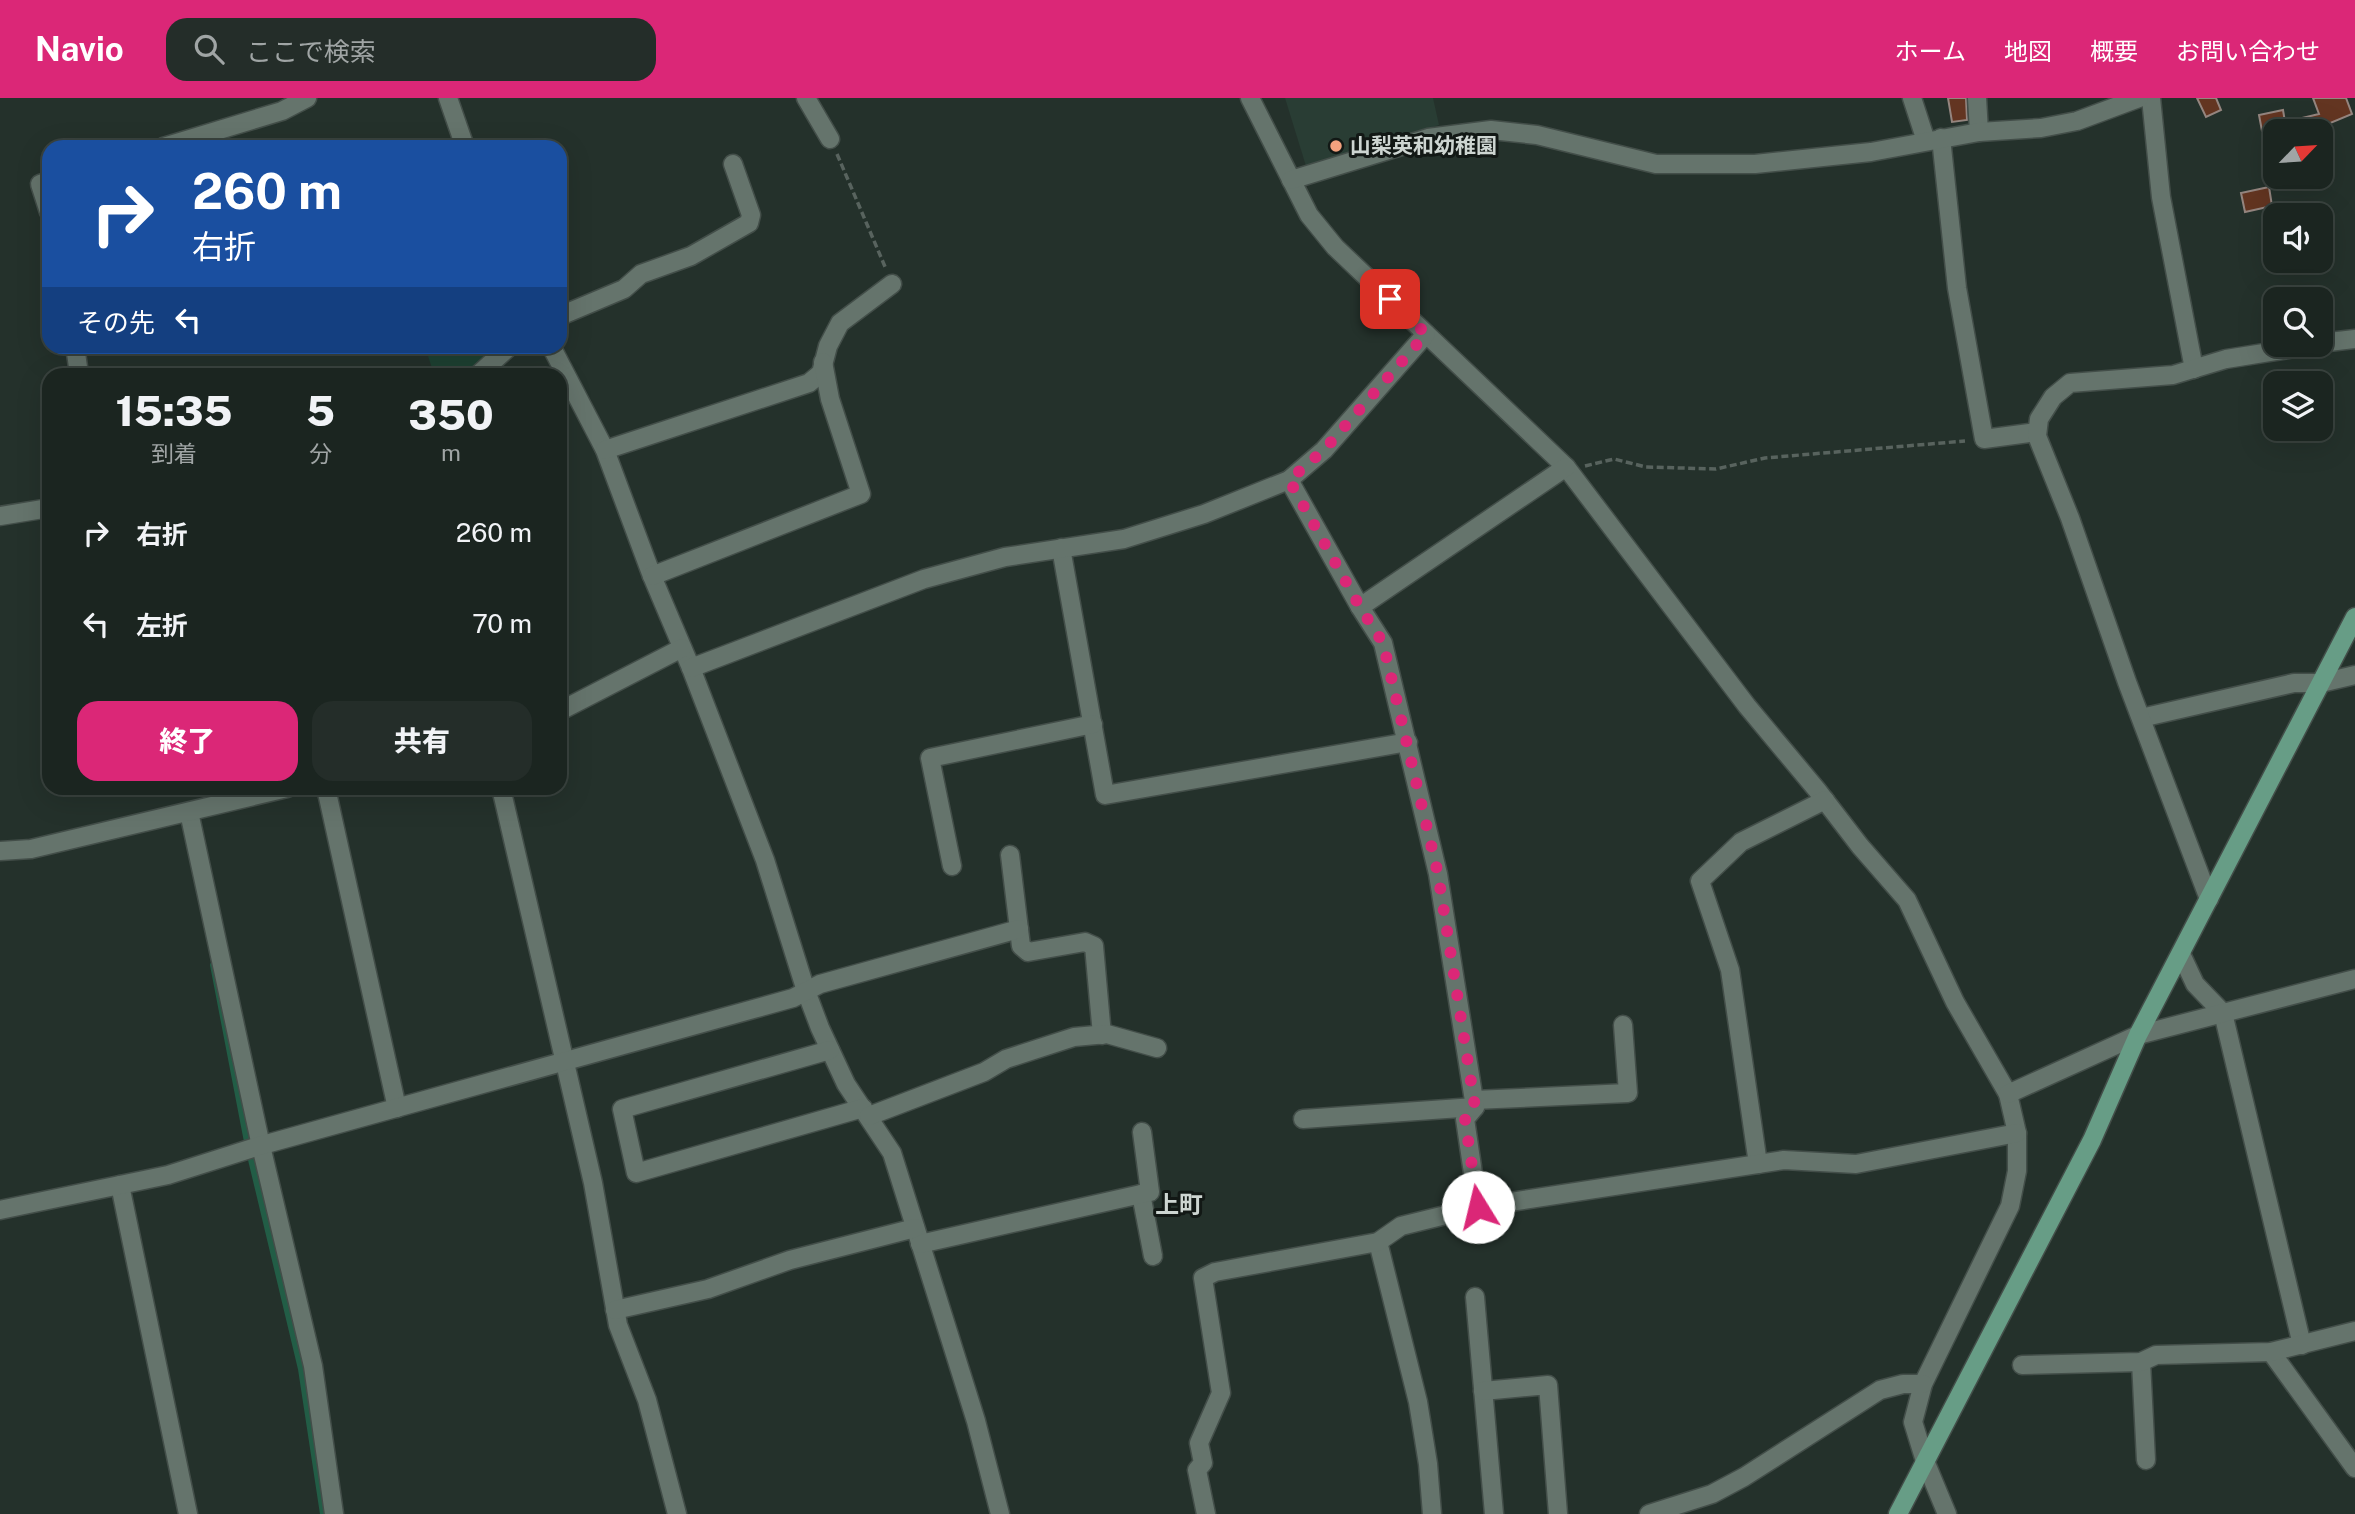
<!DOCTYPE html>
<html lang="ja">
<head>
<meta charset="utf-8">
<style>
	body { margin:0; font-family:"Public Sans","Noto Sans JP",sans-serif; background:#242d29; color:#f1f3f6; height:100vh; display:flex; flex-direction:column; font-size:26px; white-space:nowrap }
	* { box-sizing:border-box; margin:0 }
	p { font-size:23px; color:#a0a5a5 }
	.icon { flex:none; width:38px; height:38px; fill:none; stroke:currentColor; stroke-width:2; stroke-linecap:round; stroke-linejoin:round }
	.map { position:relative; flex:1; overflow:hidden }
	.sheet { position:absolute; left:42px; top:270px; width:525px; height:427px; display:flex; flex-direction:column; background:#1b2520; border-radius:21px; box-shadow:0 7px 28px #0002,0 0 0 2px #39423e }
	.sheet>* { flex:none }
	.banner { position:absolute; left:42px; top:42px; width:525px; height:214px; border-radius:21px; box-shadow:0 7px 28px #0002,0 0 0 2px #39423e; background:#1a4fa0; color:#fff; overflow:hidden }
	.needle { width:46px; rotate:65deg }
	.buttons { position:absolute; left:2263px; top:21px; display:grid; gap:14px }
	.buttons a { display:grid; place-items:center; width:70px; height:70px; border-radius:14px; background:#1b2520; box-shadow:0 7px 28px #0002,0 0 0 2px #39423e; font-size:35px }
	.pin { position:absolute; display:grid; place-items:center; width:60px; height:60px; color:#fff; margin:-30px; border-radius:14px; box-shadow:0 4px 10px #0006 }
	.me { position:absolute; width:77px; margin:-38px; rotate:351deg; stroke-linejoin:round; filter:drop-shadow(0 0 5px #0008) }
	.turn { display:flex; align-items:center; gap:24px; height:147px; padding:0 35px; font-size:32px }
	.turn .icon { width:91px; height:91px; stroke-width:2.5 }
	.turn b { display:block; font-size:49px; line-height:60px }
	.then { display:flex; align-items:center; height:66px; padding:0 35px; background:#0003; gap:14px; font-size:26px }
	.eta { display:flex; justify-content:space-evenly; align-items:center; height:119px; text-align:center }
	.eta b { font-size:42px; font-weight:800; line-height:49px }
	.cta { display:flex; gap:14px; margin-top:auto; padding:14px 35px }
	.cta a { flex:1; height:80px; border-radius:21px; background:#db2777; color:#fff; font-size:28px; font-weight:800; line-height:80px; text-align:center }
	.cta a+a { background:#242d29; color:#f1f3f6 }
	ul { padding:0; list-style:none }
	li { display:flex; align-items:center; gap:21px; height:91px; padding:0 35px }
	li div { flex:1 }
	li b { display:block; font-size:26px }
	li em { font-style:normal }
	header { display:flex; align-items:center; gap:42px; box-sizing:border-box; height:98px; padding:0 35px; background:#db2777; color:#fff }
	header strong { font-size:33px }
	nav { display:flex; gap:38px; margin-inline-start:auto; font-size:24px }
	.search { width:490px; height:63px; background:#242d29; display:flex; align-items:center; gap:18px; box-sizing:border-box; padding:0 24px; border-radius:21px; color:#a0a5a5; font-size:26px }
	.map>svg:first-child { display:block }
	.built { fill:#293d34 }
	.green { fill:#1e4233 }
	.lines { fill:none; stroke-linecap:round; stroke-linejoin:round }
	.stream { stroke:#225d46; stroke-width:6 }
	.building { fill:#633521; stroke:#94857f; stroke-width:2 }
	.minor-casing { stroke:#434e49; stroke-width:21 }
	.major-casing { stroke:#434e49; stroke-width:21 }
	.path { stroke:#58635e; stroke-width:3.5; stroke-dasharray:7 3.5; stroke-linecap:butt }
	.minor { stroke:#65746c; stroke-width:18 }
	.major { stroke:#679d86; stroke-width:18 }
	.route { stroke:#db2777; stroke-width:12; stroke-dasharray:0 21.6 }
	.poi-dot { fill:#f2a17e; stroke:#121815; stroke-width:2.5 }
	.labels { text-anchor:middle; stroke-width:6; stroke-linejoin:round; paint-order:stroke }
	.poi-label { font-size:21px; font-weight:bold; fill:#cdd5d1; stroke:#121815; text-anchor:start }
	.quarter-label { font-size:24px; font-weight:bold; fill:#cdd5d1; stroke:#121815 }
</style>
</head>
<body>
<header>
<strong>Navio</strong>
<div class="search"><svg class="icon" aria-label="search" viewBox="0 0 24 24"><circle cx="10" cy="10" r="6"/><path d="M15 15l6 6"/></svg>ここで検索</div>
<nav><a>ホーム</a><a>地図</a><a>概要</a><a>お問い合わせ</a></nav>
</header>
<div class="map">
<svg width="2355" height="1416" viewBox="0 0 2355 1416">
	<rect width="100%" height="100%" fill="#24312b"/>
	<path class="built" d="M1285,0H1433L1439,27L1306,68Z"/>
	<path class="green" d="M425,249H498L466,276H434Z"/>
	<g class="lines">
		<path class="stream" d="M213,867L248,1049L301,1271L323,1416"/>
	</g>
	<g class="building">
		<path d="M1948,0H1966L1967,22L1952,24Z"/>
		<path d="M2197,0H2216L2221,12L2206,19Z"/>
		<path d="M2313,0H2346L2352,16L2318,30L2319,33H2262L2259,17L2283,12L2285,24L2319,16Z"/>
		<path d="M2269,89L2272,108L2245,114L2241,95Z"/>
	</g>
	<g class="lines">
		<defs>
			<g id="minor">
				<path d="M448,0L465,49"/>
				<path d="M806,0L830,41"/>
				<path d="M1250,0L1309,117L1335,149L1566,369L1747,608L1817,692L1860,748L1907,802L1955,904L2008,996L2017,1035V1073L2010,1108L1923,1286L1913,1324L1925,1363L1947,1416"/>
				<path d="M1912,0L1926,43"/>
				<path d="M1977,0L1979,34"/>
				<path d="M2151,0L2161,99L2194,271"/>
				<path d="M1941,40L1957,190L1984,341L2037,334"/>
				<path d="M163,49L282,13L307,0"/>
				<path d="M1291,82L1428,40L1491,32L1537,37L1656,66H1755L1871,54L1979,34L2041,30L2077,23L2139,0"/>
				<path d="M49,83L40,86L49,114"/>
				<path d="M560,218L624,191L641,176L691,158L749,125L751,117L733,66"/>
				<path d="M2320,245L2355,241"/>
				<path d="M75,248L79,276"/>
				<path d="M551,248L605,352L652,478L691,570L765,762L806,893L820,930L846,986L892,1055L976,1323L1000,1416"/>
				<path d="M479,276L510,248"/>
				<path d="M605,352L809,285L821,275L828,248L840,225L892,186"/>
				<path d="M1289,382L1360,509L1383,545L1438,776L1475,1009L1465,1021L1478,1109"/>
				<path d="M0,418L49,410"/>
				<path d="M1061,450L1105,697L1408,644"/>
				<path d="M652,478L861,396L830,301L823,264"/>
				<path d="M1360,509L1566,369"/>
				<path d="M691,570L924,481L1005,459L1124,441L1204,416L1289,382L1324,352L1426,236"/>
				<path d="M560,613L682,550"/>
				<path d="M2141,620L2294,585H2321L2355,577"/>
				<path d="M326,690L397,1010"/>
				<path d="M501,690L593,1085L618,1227L647,1302L677,1416"/>
				<path d="M189,714L261,1048L313,1268L334,1416"/>
				<path d="M0,753L31,751L287,690"/>
				<path d="M1010,757L1021,848L1028,854L1085,844L1094,848L1102,937"/>
				<path d="M952,768L930,660L1093,626"/>
				<path d="M2209,801L2127,584L2070,420L2037,338L2039,321L2053,299L2070,285L2173,277L2226,261L2313,247"/>
				<path d="M2181,856L2195,886L2223,915L2302,1247"/>
				<path d="M830,952L622,1011L636,1075L863,1010"/>
				<path d="M2008,996L2138,937L2355,881"/>
				<path d="M1474,1002L1628,995L1623,927"/>
				<path d="M869,1018L984,974L1006,961L1074,939L1107,936L1157,950"/>
				<path d="M1303,1021L1475,1009"/>
				<path d="M1758,1066L1730,872L1700,783L1741,744L1825,702"/>
				<path d="M120,1087L188,1416"/>
				<path d="M1141,1096L1153,1158"/>
				<path d="M0,1112L168,1077L259,1048L793,900L820,886L1019,831"/>
				<path d="M1378,1144L1418,1304L1428,1366L1432,1416"/>
				<path d="M920,1146L1150,1094L1142,1034"/>
				<path d="M1475,1199L1494,1416"/>
				<path d="M615,1212L708,1191L790,1162L915,1130"/>
				<path d="M2271,1254L2355,1370"/>
				<path d="M2141,1264L2146,1362"/>
				<path d="M2022,1267L2141,1264L2156,1257L2271,1254L2355,1233"/>
				<path d="M1483,1293L1548,1287L1558,1416"/>
				<path d="M1206,1416L1197,1372L1203,1365L1199,1345L1221,1295L1203,1180L1215,1174L1378,1144L1401,1128L1478,1109L1784,1062L1856,1066L2017,1035"/>
				<path d="M1649,1416L1712,1396L1744,1379L1880,1292L1903,1286H1923"/>
			</g>
			<path id="major" d="M1898,1416L2092,1042L2138,937L2355,519"/>
		</defs>
		<use href="#minor" class="minor-casing"/>
		<use href="#major" class="major-casing"/>
		<g class="path">
			<path d="M837,56L886,171"/>
			<path d="M1585,368L1614,361L1646,369L1716,371L1765,360L1965,343"/>
		</g>
		<use href="#minor" class="minor"/>
		<use href="#major" class="major"/>
	</g>
	<g class="lines">
		<path class="route" d="M1390,201L1426,236L1324,352L1289,382L1360,509L1383,545L1438,776L1475,1009L1465,1021L1478,1109"/>
	</g>
	<circle class="poi-dot" cx="1336" cy="48" r="7"/>
	<g class="labels">
		<g class="poi-label">
			<text x="1350" y="55">山梨英和幼稚園</text>
		</g>
		<g class="quarter-label">
			<text x="1179" y="1115">上町</text>
		</g>
	</g>
</svg>
<div class="buttons">
<a><svg class="needle" viewBox="-14 -14 28 28"><path d="M0-13l5 13h-10z" fill="#e53935"/><path d="M0 13l5-13h-10z" fill="#a0a5a5"/></svg></a>
<a><svg class="icon" aria-label="sound" viewBox="0 0 24 24"><path d="M4 9h4l5-4v14l-5-4H4zM17 9q2 3 0 6"/></svg></a>
<a><svg class="icon" aria-label="search" viewBox="0 0 24 24"><circle cx="10" cy="10" r="6"/><path d="M15 15l6 6"/></svg></a>
<a><svg class="icon" aria-label="layers" viewBox="0 0 24 24"><path d="M12 4l9 5-9 5-9-5zM3 14l9 5 9-5"/></svg></a>
</div>
<div class="pin" style="left:1390px;top:201px;background:#d93025"><svg class="icon" aria-label="arrive" viewBox="0 0 24 24"><path d="M6 21V4h12l-3 4 3 4H6"/></svg></div>
<svg class="me" style="left:1478px;top:1109px" viewBox="-20 -20 40 40"><circle r="19" fill="#fff"/><path d="M0-13L10 11 0 6-10 11z" fill="#db2777"/></svg>
<div class="banner">
<div class="turn"><svg class="icon" aria-label="right" viewBox="0 0 24 24"><path d="M7 20v-9h11M14 6l5 5-5 5"/></svg><div><b>260 m</b>右折</div></div>
<div class="then">その先<svg class="icon" aria-label="left" viewBox="0 0 24 24"><path d="M17 20v-9H6M10 6l-5 5 5 5"/></svg></div>
</div>
<section class="sheet">
<div class="eta">
<div><b>15:35</b><p>到着</p></div>
<div><b>5</b><p>分</p></div>
<div><b>350</b><p>m</p></div>
</div>
<ul>
<li><svg class="icon" aria-label="right" viewBox="0 0 24 24"><path d="M7 20v-9h11M14 6l5 5-5 5"/></svg><div><b>右折</b></div><em>260 m</em></li>
<li><svg class="icon" aria-label="left" viewBox="0 0 24 24"><path d="M17 20v-9H6M10 6l-5 5 5 5"/></svg><div><b>左折</b></div><em>70 m</em></li>
</ul>
<div class="cta"><a>終了</a><a>共有</a></div>
</section>
</div>
</body>
</html>
